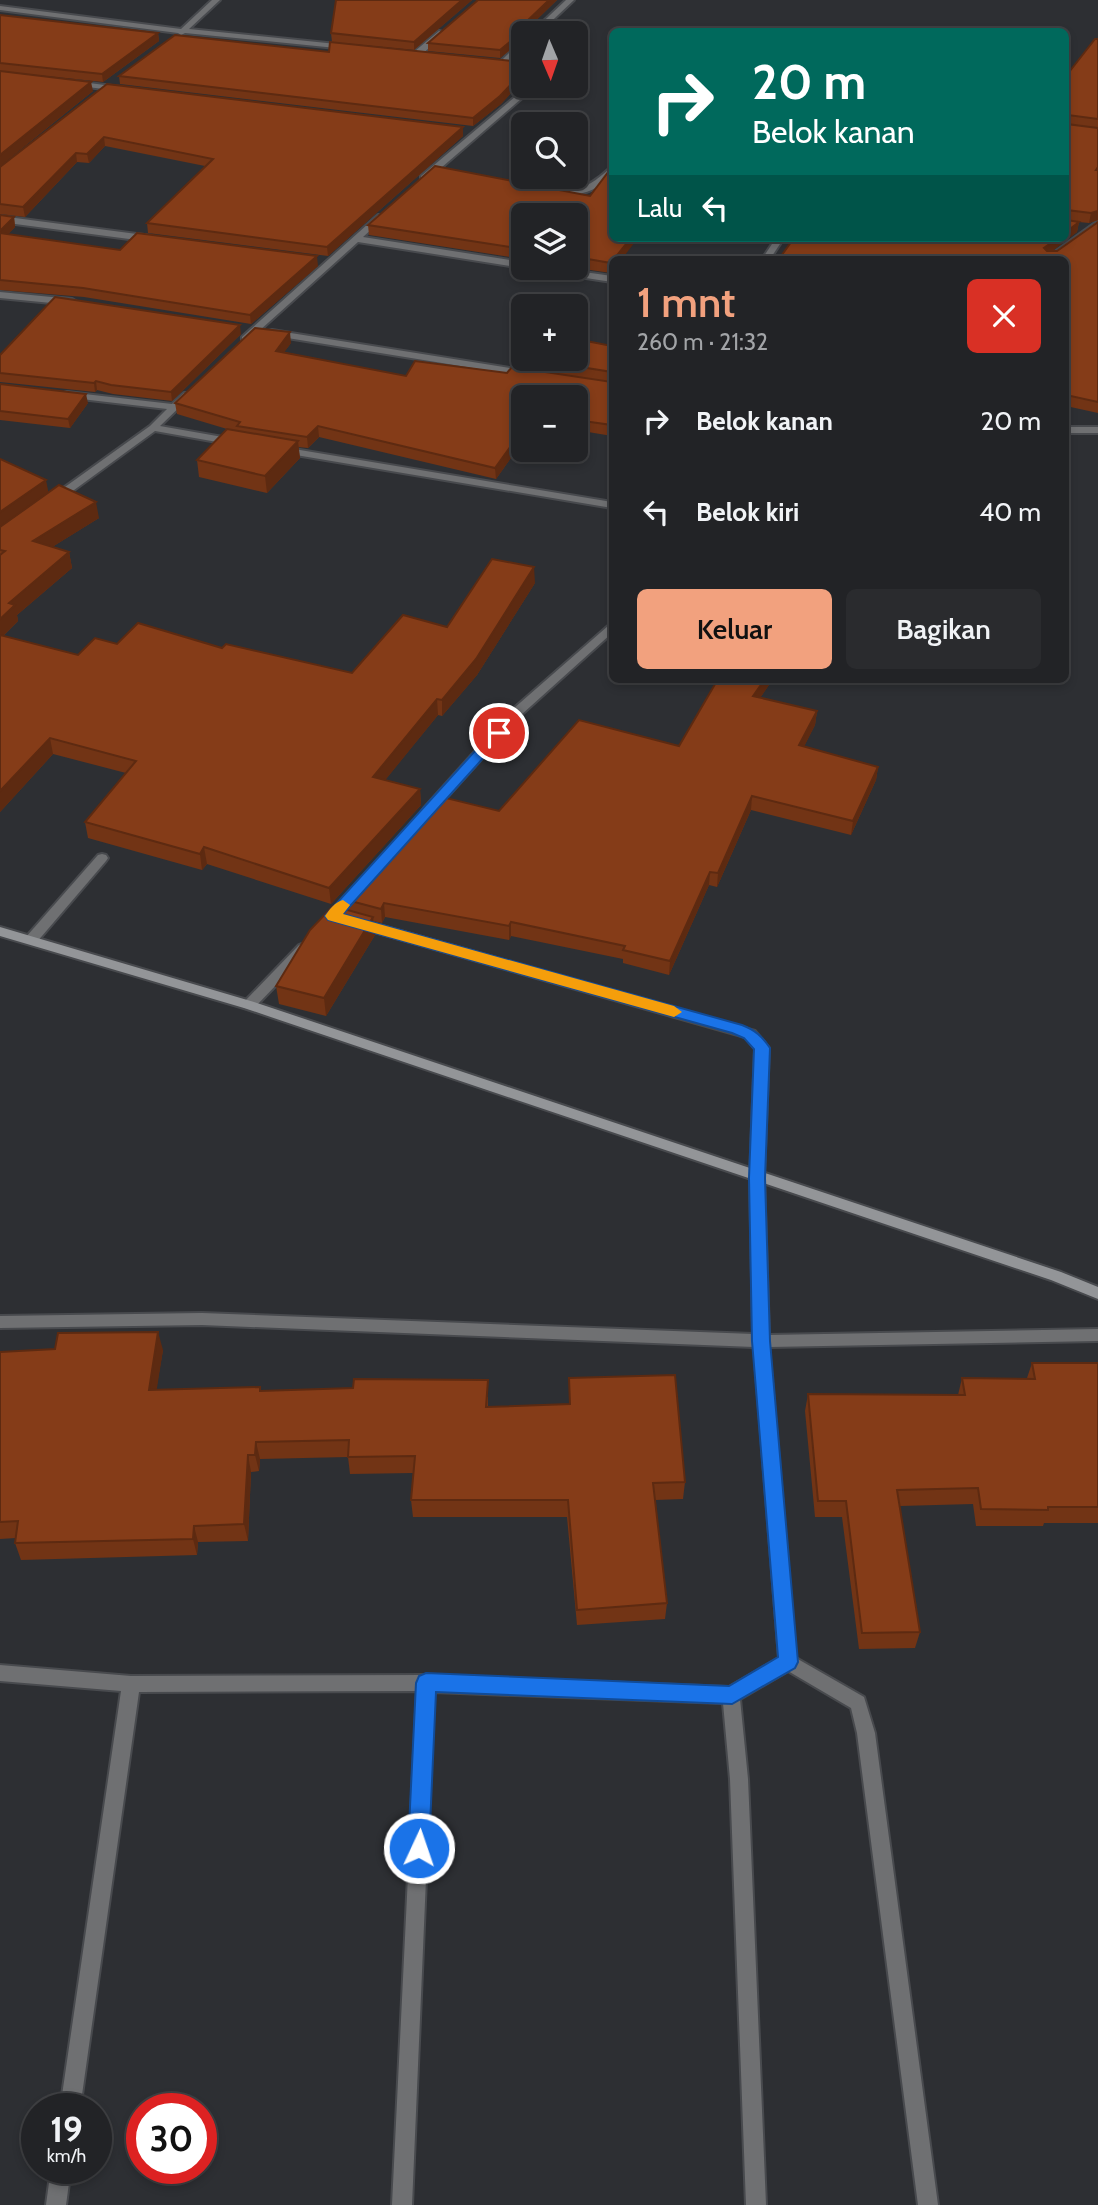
<!DOCTYPE html>
<html lang="id">
<head>
<meta charset="utf-8">
<style>
	body { margin:0; font-family:Cabin,sans-serif; background:#2a2b2e; color:#f1f3f6; height:100vh; display:flex; flex-direction:column; font-size:26px; white-space:nowrap }
	* { box-sizing:border-box; margin:0 }
	p { font-size:23px; color:#a2a4a7 }
	.icon { flex:none; width:38px; height:38px; fill:none; stroke:currentColor; stroke-width:2; stroke-linecap:round; stroke-linejoin:round }
	.map { position:relative; flex:1; overflow:hidden }
	.drawer { position:absolute; left:609px; top:256px; width:460px; height:427px; display:flex; flex-direction:column; background:#222326; border-radius:10px; box-shadow:0 4px 10px #0003,0 0 0 2px #3f4043 }
	.drawer>* { flex:none }
	.top-card { position:absolute; left:609px; top:28px; width:460px; height:214px; border-radius:10px; box-shadow:0 4px 10px #0003,0 0 0 2px #3f4043; background:#00695c; color:#fff; overflow:hidden }
	.needle { width:46px; rotate:178deg }
	.fabs { position:absolute; left:511px; top:21px; display:grid; gap:14px }
	.fabs a { display:grid; place-items:center; width:77px; height:77px; border-radius:10px; background:#222326; box-shadow:0 4px 10px #0003,0 0 0 2px #3f4043; font-size:35px }
	.speed { position:absolute; left:21px; top:2093px; display:flex; gap:14px; font-size:35px; font-weight:700; text-align:center }
	.speed>* { display:grid; place-content:center; width:91px; height:91px; border-radius:50%; background:#222326; box-shadow:0 4px 10px #0003,0 0 0 2px #3f4043; line-height:1 }
	.speed small { font-size:18px; font-weight:400 }
	.speed .limit { border:10px solid #d22; background:#fff; color:#111 }
	.pin { position:absolute; display:grid; place-items:center; width:60px; height:60px; color:#fff; margin:-30px; border:4px solid #fff; border-radius:50%; box-shadow:0 2px 7px #0007 }
	.me { position:absolute; width:77px; margin:-38px; rotate:3deg; stroke-linejoin:round; filter:drop-shadow(0 0 5px #0008) }
	.turn { display:flex; align-items:center; gap:24px; height:147px; padding:0 28px; font-size:32px }
	.turn .icon { width:91px; height:91px; stroke-width:2.5 }
	.turn b { display:block; font-size:49px; line-height:60px }
	.then { display:flex; align-items:center; height:66px; padding:0 28px; background:#0003; gap:14px; font-size:26px }
	.round { display:grid; place-items:center; flex:none; width:74px; height:74px; border-radius:10px; background:#2a2b2e }
	.head { display:flex; align-items:center; justify-content:space-between; height:119px; padding:0 28px }
	h1 { font-size:42px; font-weight:600; line-height:52px; color:#f2a17e }
	.button { display:flex; gap:14px; margin-top:auto; padding:14px 28px }
	.button a { flex:1; height:80px; border-radius:10px; background:#f2a17e; color:#111; font-size:28px; font-weight:600; line-height:80px; text-align:center }
	.button a+a { background:#2a2b2e; color:#f1f3f6 }
	ul { padding:0; list-style:none }
	li { display:flex; align-items:center; gap:21px; height:91px; padding:0 28px }
	li div { flex:1 }
	li b { display:block; font-size:26px }
	li em { font-style:normal }
	.map>svg:first-child { display:block }
	.lines { fill:none; stroke-linecap:round; stroke-linejoin:round }
	.street-casing { stroke:#484a4e; stroke-width:4 }
	.secondary-casing { stroke:#484a4e; stroke-width:4 }
	.street { fill:#6f7072; fill-rule:evenodd }
	.secondary { fill:#939598; fill-rule:evenodd }
	.wall { fill:#723415 }
	.shaded-wall { fill:#5d2a11 }
	.building { fill:#853c18; stroke:#5d2a11; stroke-width:2 }
	.route { fill:#1a73e8; stroke:#114b97; stroke-width:2 }
	.slow { fill:#f59e0b }
</style>
</head>
<body>
<div class="map">
<svg width="1098" height="2205" viewBox="0 0 1098 2205">
	<rect width="100%" height="100%" fill="#2d2f33"/>
	<g class="lines">
		<defs>
			<g id="street">
				<path d="M212,0H220L189,29L346,45L350,47L346,49L185,33L181,35L178,33L0,10V6L181,29Z"/>
				<path d="M566,0H574L539,33H531Z"/>
				<path d="M439,31L446,33L421,55H415V51Z"/>
				<path d="M520,42H523V48L506,66H500V62Z"/>
				<path d="M74,81L120,87L124,89L120,91L71,85L70,83Z"/>
				<path d="M528,86H536L427,180H421V176Z"/>
				<path d="M609,169H612V175C595,192 580,197 556,193C548,191 540,190 534,187L538,184C572,190 582,194 609,169Z"/>
				<path d="M378,215L385,217L363,237L523,262V268L358,242L248,341H242V337Z"/>
				<path d="M0,216L152,236L156,239L152,242L0,222Z"/>
				<path d="M1098,221V228L1055,259H1045Z"/>
				<path d="M776,238H784L770,259H762Z"/>
				<path d="M536,268H556L612,276V282L540,271Z"/>
				<path d="M0,292L72,299L77,302L72,305L0,298Z"/>
				<path d="M272,330L528,371L533,374L528,377L269,335V331Z"/>
				<path d="M67,392L172,404L184,393H190V397L160,426L234,439L239,442L234,445L155,431L59,501H51V497L150,426L167,409L64,397V393Z"/>
				<rect x="1066" y="427" width="32" height="6"/>
				<path d="M282,447L612,502V508L278,452V448Z"/>
				<path d="M612,625V633L521,715L432,814H424L422,811L424,808L513,709L608,626Z"/>
				<path d="M102,854L106,855L108,858L106,861L36,943H26L24,940L26,937L98,855Z"/>
				<path d="M358,919L755,1031L769,1048L764,1177L769,1335L1098,1329V1341L769,1347L796,1658L864,1697L875,1733L938,2205H918L857,1733L851,1708L788,1671L740,1699L748,1779L766,2205H746L730,1779L723,1703L434,1692L412,2205H392L417,1691L139,1692L80,2109H60L121,1691L0,1681V1665L131,1676L426,1675L729,1687L779,1658L754,1347L202,1325L0,1328V1316L202,1313L753,1334L750,1177L755,1049L745,1037L353,926L352,923L353,920Z"/>
				<path d="M304,943L309,945L311,948L309,951L254,1008H244L242,1005L244,1002L299,945Z"/>
				<path d="M51,2168H71L66,2205H46Z"/>
			</g>
			<path id="secondary" d="M0,927L254,1002L1061,1272L1098,1287V1299L1051,1280L244,1008L0,936Z"/>
		</defs>
		<use href="#street" class="street-casing"/>
		<use href="#secondary" class="secondary-casing"/>
		<use href="#street" class="street"/>
		<use href="#secondary" class="secondary"/>
	</g>
	<g class="wall">
		<path d="M336,0H472L414,50L332,42L331,33Z"/>
		<path d="M478,0H557L523,33V40L500,58L428,51V43Z"/>
		<path d="M0,15L158,33L159,41L103,82L8,72L93,91L0,166Z"/>
		<path d="M1098,39V220L1089,223L1079,222L1077,232L1052,251H1057L1098,222V413L1066,406V259L793,238H1066V76Z"/>
		<path d="M523,42V80L501,104L473,126L120,84L119,76L329,52L523,62L515,60L514,52Z"/>
		<path d="M107,84L463,136L328,256L148,233L147,223L205,166L105,146L89,163L77,162L25,217L0,214V167Z"/>
		<path d="M590,196L612,259V271L611,273L576,268V215H523V259L369,235L368,225Z"/>
		<path d="M0,215L14,217L15,227L8,234L120,250L318,266L251,324L84,297L0,290Z"/>
		<path d="M241,334L172,401L113,394L97,390L95,392L0,382V355Z"/>
		<path d="M291,343L284,352L406,376L507,373L612,382L520,368V357L523,353V359H576L612,346V436L576,430V397H523V441L496,479L319,437L308,448L298,447L300,458L267,493L199,477L197,460L227,429L177,414L175,403Z"/>
		<path d="M0,384L88,403L70,428L0,420Z"/>
		<path d="M0,459L48,492L99,518L52,547L69,552L72,568L17,615L18,621L3,636L78,655L117,644L222,648L352,673L535,583L477,675L442,716L438,715L385,780L420,789L421,805L331,904L207,864L202,870L88,838L85,822L126,773L53,754L0,812Z"/>
		<path d="M718,679H773L760,698L817,711L815,725L804,746L878,767L876,780L851,835L751,810L717,887L709,885L669,975L623,963V959L511,936L509,940L385,917L382,923L373,921L375,935L326,1016L279,1004L276,986L344,909L343,899L499,811L679,746Z"/>
		<path d="M163,1350L156,1390L261,1391L488,1397V1407L569,1404V1378L685,1482L683,1499L655,1500L667,1603L665,1619L577,1625L567,1517H413L411,1500L413,1473L350,1474L348,1457L260,1459L259,1471L251,1472L248,1541L198,1542L197,1555L21,1560L15,1543L16,1538L0,1539V1352Z"/>
		<path d="M1032,1363H1098V1523H1044L1043,1526H976L973,1504L900,1506L920,1632L915,1648L859,1649L842,1517H815L805,1411L808,1394L958,1395L962,1378H1027Z"/>
	</g>
	<g class="shaded-wall">
		<path d="M462,0H472L414,50V42Z"/>
		<path d="M549,0H557L524,32V24Z"/>
		<path d="M523,31V39L500,58V50Z"/>
		<path d="M158,33L159,41L103,82L102,74Z"/>
		<path d="M523,72V80L501,104L473,126V118Z"/>
		<path d="M91,82L93,91L0,166V155Z"/>
		<path d="M463,127V136L328,256L327,247Z"/>
		<path d="M104,137L105,146L89,163L87,154Z"/>
		<path d="M76,153L77,162L25,217L23,207Z"/>
		<path d="M1098,211V220L1089,223L1091,213Z"/>
		<path d="M14,217L15,227L1,242L0,231Z"/>
		<path d="M1079,222L1077,232L1042,259L1044,248L1058,238H1066V232Z"/>
		<path d="M631,238H638L622,259H614Z"/>
		<path d="M317,256L318,266L251,324L250,315Z"/>
		<path d="M240,325L241,334L172,401L171,392Z"/>
		<path d="M290,332L291,343L277,362L276,351Z"/>
		<path d="M96,381L97,390L95,392L94,383Z"/>
		<path d="M86,394L88,403L70,428L68,419Z"/>
		<path d="M318,426L319,437L308,448L307,437Z"/>
		<path d="M523,429V441L496,479L495,468Z"/>
		<path d="M298,441L300,458L267,493L265,476Z"/>
		<path d="M46,480L49,495L0,531V512Z"/>
		<path d="M96,502L99,518L36,557L33,541Z"/>
		<path d="M69,552L72,568L17,615L18,621L0,639V619L9,603Z"/>
		<path d="M534,567L535,583L477,675L442,716V700Z"/>
		<path d="M765,679H773L752,710L753,696Z"/>
		<path d="M437,699L438,715L374,794L373,777Z"/>
		<path d="M817,711L815,725L798,759L799,745Z"/>
		<path d="M50,738L53,754L0,812V791Z"/>
		<path d="M878,767L876,780L851,835L853,821Z"/>
		<path d="M420,789L421,805L331,904L329,888Z"/>
		<path d="M752,796L751,810L717,887L718,873Z"/>
		<path d="M204,847L207,864L202,870L200,854Z"/>
		<path d="M710,872L709,885L669,975L670,961Z"/>
		<path d="M384,903L385,917L382,923L381,909Z"/>
		<path d="M373,917L375,935L326,1016L324,998Z"/>
		<path d="M511,922V936L509,940V926Z"/>
		<path d="M158,1332L163,1350L154,1407L149,1390Z"/>
		<path d="M256,1442L260,1459L259,1471L255,1455Z"/>
		<path d="M248,1455L251,1472L248,1541L244,1524Z"/>
		<path d="M194,1526L198,1542L197,1555L193,1539Z"/>
	</g>
	<g class="building">
		<path d="M336,0H462L414,42L331,33Z"/>
		<path d="M478,0H549L524,24L531,27L563,29L559,33H524L523,31L500,50L428,43Z"/>
		<path d="M0,15L158,33L102,74L0,63Z"/>
		<path d="M175,35L329,52L330,42L523,62V72L500,96L473,118L119,76Z"/>
		<path d="M1095,39H1098V119L1068,115L1066,117V76Z"/>
		<path d="M523,42V54L514,52Z"/>
		<path d="M0,71L91,82L0,155Z"/>
		<path d="M107,84L463,127L327,247L147,223L213,159L104,137L87,154L76,153L23,207L0,204V167Z"/>
		<path d="M1066,119L1067,124L1098,128V167L1096,170H1098V211L1091,213L1066,210V220L1079,222L1066,232Z"/>
		<path d="M435,166L590,196L612,167V238H631L614,259H612L611,263L576,257V215H523V249L368,225Z"/>
		<path d="M0,215L14,217L0,231Z"/>
		<path d="M1098,222V402L1066,395V259H779L794,238H1058L1044,248L1047,251H1057Z"/>
		<path d="M0,233L120,250L137,233L317,256L250,315L83,288L0,280Z"/>
		<path d="M55,297L240,325L171,392L111,385L96,381L94,383L0,373V355Z"/>
		<path d="M255,328L290,332L276,351L406,376L415,361L507,373L512,367L612,382V425L576,420V397H523V429L495,468L318,426L307,437L237,426L240,422L175,403Z"/>
		<path d="M576,339L612,346V372L531,359H576Z"/>
		<path d="M0,384L86,394L68,419L0,411Z"/>
		<path d="M227,429L298,441L265,476L197,460Z"/>
		<path d="M0,459L46,480L0,512Z"/>
		<path d="M59,485L96,502L33,541L69,552L9,603L15,605L0,619V555L5,551L0,550V527Z"/>
		<path d="M492,559L534,567L476,659L442,700L437,699L373,777L420,789L329,888L204,847L200,854L85,822L136,761L50,738L0,791V635L78,655L95,638L117,644L138,623L222,648L226,644L352,673L403,615L447,627Z"/>
		<path d="M718,679H765L753,696L817,711L799,745L878,767L853,821L752,796L718,873L710,872L670,961L623,950L625,946L511,922L509,926L384,903L381,909L343,899L438,796L499,811L579,720L679,746Z"/>
		<path d="M333,906L373,917L324,998L276,986L310,930Z"/>
		<path d="M158,1332L149,1390L260,1387V1391L353,1388L354,1379L488,1380L486,1407L570,1404L569,1378L675,1375L685,1482L653,1483L667,1603L577,1610L568,1500H411L415,1456L348,1457L349,1440L256,1442L255,1455H248L244,1524L194,1526L193,1539L15,1543L18,1521L0,1522V1352L55,1349L58,1333Z"/>
		<path d="M1032,1363H1098V1507H1048V1510L981,1509L978,1488L897,1490L920,1632L862,1633L846,1501H818L808,1394L965,1395L962,1378L1035,1379Z"/>
	</g>
	<path class="route" d="M499,729L505,733L503,736L343,914L742,1025C755,1030 762,1036 770,1048L765,1178L770,1341L798,1662L795,1668L732,1704L436,1692L429,1848L426,1855L419,1858L411,1855L408,1848L416,1683L419,1676L426,1673L729,1686L778,1657L752,1341L749,1178L754,1049L744,1038L732,1033L328,920L325,916L494,730Z"/>
	<path class="slow" d="M343,900L350,905L343,914L674,1006L682,1012L674,1017L328,920L325,916C329,910 335,902 343,900Z"/>
</svg>
<div class="fabs">
<a><svg class="needle" viewBox="-14 -14 28 28"><path d="M0-13l5 13h-10z" fill="#e53935"/><path d="M0 13l5-13h-10z" fill="#a2a4a7"/></svg></a>
<a><svg class="icon" aria-label="search" viewBox="0 0 24 24"><circle cx="10" cy="10" r="6"/><path d="M15 15l6 6"/></svg></a>
<a><svg class="icon" aria-label="layers" viewBox="0 0 24 24"><path d="M12 4l9 5-9 5-9-5zM3 14l9 5 9-5"/></svg></a>
<a>+</a>
<a>−</a>
</div>
<div class="speed"><div>19<small>km/h</small></div><div class="limit">30</div></div>
<div class="pin" style="left:499px;top:733px;background:#d93025"><svg class="icon" aria-label="arrive" viewBox="0 0 24 24"><path d="M6 21V4h12l-3 4 3 4H6"/></svg></div>
<svg class="me" style="left:419px;top:1848px" viewBox="-20 -20 40 40"><circle r="17" fill="#1a73e8" stroke="#fff" stroke-width="3"/><path d="M0-11L8 9 0 5-8 9z" fill="#fff"/></svg>
<div class="top-card">
<div class="turn"><svg class="icon" aria-label="right" viewBox="0 0 24 24"><path d="M7 20v-9h11M14 6l5 5-5 5"/></svg><div><b>20 m</b>Belok kanan</div></div>
<div class="then">Lalu<svg class="icon" aria-label="left" viewBox="0 0 24 24"><path d="M17 20v-9H6M10 6l-5 5 5 5"/></svg></div>
</div>
<section class="drawer">
<div class="head"><div><h1>1 mnt</h1><p>260 m · 21:32</p></div><a class="round" style="background:#d93025;color:#fff"><svg class="icon" aria-label="close" viewBox="0 0 24 24"><path d="M6 6l12 12M18 6L6 18"/></svg></a></div>
<ul>
<li><svg class="icon" aria-label="right" viewBox="0 0 24 24"><path d="M7 20v-9h11M14 6l5 5-5 5"/></svg><div><b>Belok kanan</b></div><em>20 m</em></li>
<li><svg class="icon" aria-label="left" viewBox="0 0 24 24"><path d="M17 20v-9H6M10 6l-5 5 5 5"/></svg><div><b>Belok kiri</b></div><em>40 m</em></li>
</ul>
<div class="button"><a>Keluar</a><a>Bagikan</a></div>
</section>
</div>
</body>
</html>
